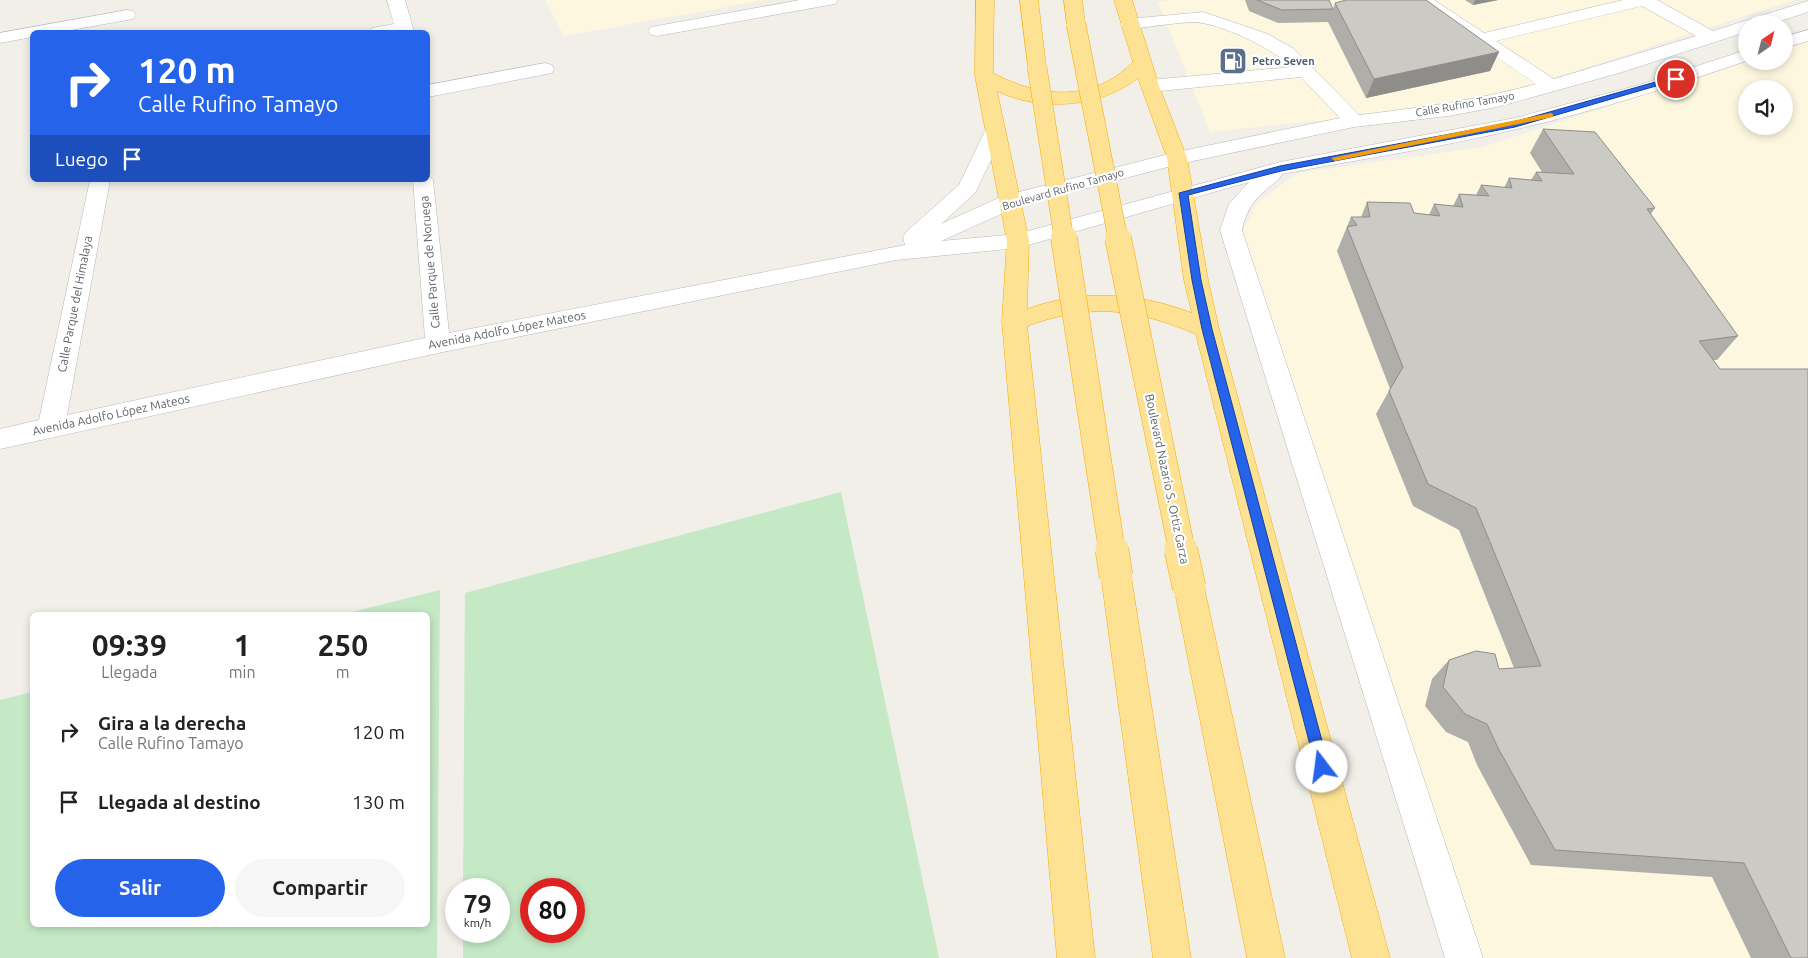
<!DOCTYPE html>
<html lang="es">
<head>
<meta charset="utf-8">
<style>
	body { margin:0; font-family:Ubuntu,sans-serif; background:#f6f6f6; color:#222; height:100vh; display:flex; flex-direction:column; font-size:19px; white-space:nowrap }
	* { box-sizing:border-box; margin:0 }
	p { font-size:16px; color:#767676 }
	.icon { flex:none; width:28px; height:28px; fill:none; stroke:currentColor; stroke-width:2; stroke-linecap:round; stroke-linejoin:round }
	.map { position:relative; flex:1; overflow:hidden }
	.side { position:absolute; left:30px; top:612px; width:400px; height:315px; display:flex; flex-direction:column; background:#fff; border-radius:8px; box-shadow:0 2px 8px #0003 }
	.side>* { flex:none }
	.top-card { position:absolute; left:30px; top:30px; width:400px; height:152px; border-radius:8px; box-shadow:0 2px 8px #0003; background:#2563eb; color:#fff; overflow:hidden }
	.needle { width:32px; rotate:35deg }
	.buttons { position:absolute; left:1738px; top:15px; display:grid; gap:10px }
	.buttons a { display:grid; place-items:center; width:55px; height:55px; border-radius:50%; background:#fff; box-shadow:0 2px 8px #0003; font-size:25px }
	.speed { position:absolute; left:445px; top:878px; display:flex; gap:10px; font-size:25px; font-weight:700; text-align:center }
	.speed>* { display:grid; place-content:center; width:65px; height:65px; border-radius:50%; background:#fff; box-shadow:0 2px 8px #0003; line-height:1 }
	.speed small { font-size:12px; font-weight:400 }
	.speed .limit { border:8px solid #d22; background:#fff; color:#111 }
	.pin { position:absolute; display:grid; place-items:center; width:42px; height:42px; color:#fff; margin:-21px; border:2px solid #fff; border-radius:50%; box-shadow:0 1px 5px #0007 }
	.me { position:absolute; width:55px; margin:-28px; rotate:345deg; stroke-linejoin:round; filter:drop-shadow(0 0 4px #0008) }
	.turn { display:flex; align-items:center; gap:18px; height:105px; padding:0 25px; font-size:22px }
	.turn .icon { width:65px; height:65px; stroke-width:2.5 }
	.turn b { display:block; font-size:35px; line-height:42px }
	.then { display:flex; align-items:center; height:48px; padding:0 25px; background:#0003; gap:10px; font-size:19px }
	.eta { display:flex; justify-content:space-evenly; align-items:center; height:85px; text-align:center }
	.eta b { font-size:30px; font-weight:700; line-height:35px }
	.primary-button { display:flex; gap:10px; margin-top:auto; padding:10px 25px }
	.primary-button a { flex:1; height:58px; border-radius:30px; background:#2563eb; color:#fff; font-size:20px; font-weight:700; line-height:58px; text-align:center }
	.primary-button a+a { background:#f6f6f6; color:#222 }
	ul { padding:0; list-style:none }
	li { display:flex; align-items:center; gap:15px; height:70px; padding:0 25px }
	li div { flex:1 }
	li b { display:block; font-size:19px }
	li em { font-style:normal }
	.map>svg:first-child { display:block }
	.commercial { fill:#fef7e0; fill-rule:evenodd }
	.green { fill:#c5e8c5; fill-rule:evenodd }
	.lines { fill:none; stroke-linecap:round; stroke-linejoin:round }
	.minor-casing { stroke:#b5b8bc; stroke-width:1 }
	.highway-casing { stroke:#f9ab00; stroke-width:1 }
	.minor { fill:#fff; fill-rule:evenodd }
	.highway { fill:#fde293; fill-rule:evenodd }
	.highway-bridge-far2-casing { stroke:#f9ab00; stroke-width:20; stroke-linecap:butt }
	.highway-bridge-far1-casing { stroke:#f9ab00; stroke-width:27; stroke-linecap:butt }
	.highway-bridge-casing { stroke:#f9ab00; stroke-width:34; stroke-linecap:butt }
	.highway-bridge-far2 { stroke:#fde293; stroke-width:19 }
	.highway-bridge-far1 { stroke:#fde293; stroke-width:26 }
	.highway-bridge { stroke:#fde293; stroke-width:33 }
	.wall { fill:#afaea9 }
	.shaded-wall { fill:#8f8d8a }
	.building { fill:#cccac5; stroke:#8f8d8a }
	.route { fill:#2563eb; stroke:#184099 }
	.slow { fill:#f59e0b }
	.labels { text-anchor:middle; stroke-width:4.5; stroke-linejoin:round; paint-order:stroke }
	.far-service-label { font-size:11px; font-weight:bold; fill:#4e5e75; stroke:#fff; text-anchor:start }
	.far-street-label { font-size:11px; fill:#5f6368; stroke:#fff }
	.street-label { font-size:12px; fill:#5f6368; stroke:#fff }
</style>
</head>
<body>
<div class="map">
<svg width="1808" height="958" viewBox="0 0 1808 958">
	<rect width="100%" height="100%" fill="#f1efe8"/>
	<g class="commercial">
		<path d="M545,0H765L564,36Z"/>
		<path d="M1171,0H1795L1470,105L1210,132L1158,2Z"/>
		<path d="M1808,42V958H1479L1242,234L1256,203L1298,173L1482,147L1749,61H1784V50ZM1746,89H1784V126H1746Z"/>
	</g>
	<g class="green">
		<path d="M841,492L939,958H463V931H499V889H463L465,593ZM531,889H574V931H531Z"/>
		<path d="M440,590L437,958H0V700L32,692V925H428V615H340Z"/>
	</g>
	<g class="lines">
		<defs>
			<g id="minor">
				<path d="M387,0H405L414,32H369L372,28L394,24Z"/>
				<path d="M800,0H838L835,4L829,5L657,36L651,35L648,31L651,27L657,26Z"/>
				<path d="M1413,0H1434L1484,33L1623,0H1657L1713,31L1808,1V12L1771,24H1746V32L1619,73L1497,107L1448,116L1354,127L1179,164L1019,206L941,241L1017,234L1280,162L1515,118L1639,85L1746,50V61C1671,87 1595,111 1517,129C1439,148 1360,159 1282,174L1279,179C1260,194 1247,205 1242,230L1483,958H1445L1220,230L1229,204L1249,182L1018,248L896,260L438,353L0,449V429L39,420L90,180H110L67,415L425,338L413,180H428V175L433,180L449,333L905,245L903,237L906,232L959,185L984,133L987,129L994,127L1001,129L1004,133L975,193L941,224L1003,196L1177,152L1340,118L1301,77L1150,92L1143,90L1141,86L1143,82L1150,80L1291,67C1274,49 1227,27 1202,23C1187,20 1146,28 1129,29L1123,28L1120,24L1123,20L1129,19L1203,12L1268,34L1294,49L1359,115C1419,108 1478,100 1536,84ZM1642,6L1696,36L1554,79L1496,41Z"/>
				<path d="M127,10L133,11L136,15L133,19L60,32H32V37L0,43V33Z"/>
				<path d="M1808,30V41L1784,48V37Z"/>
				<path d="M545,63L552,65L554,69L552,73L428,97V85Z"/>
			</g>
			<g id="highway">
				<path d="M976,0H994L993,73C1040,98 1093,103 1133,62L1114,0H1132L1159,86L1187,158L1208,280L1219,329L1390,958H1352L1196,334C1134,308 1091,303 1027,326L1095,958H1057L1002,322L1007,241L975,76ZM1138,78L1167,158L1184,280L1192,313C1136,292 1083,289 1027,309L1029,241L997,91C1040,112 1100,108 1138,78Z"/>
				<path d="M1020,0H1038L1046,67L1044,71H1030L1028,67Z"/>
				<path d="M1064,0H1082L1085,24L1082,28H1070L1067,24Z"/>
				<path d="M1116,563L1126,567L1131,576L1191,958H1153L1101,576L1106,567Z"/>
				<path d="M1189,574L1200,578L1204,587L1285,958H1247L1174,587L1178,578Z"/>
			</g>
		</defs>
		<use href="#minor" class="minor-casing"/>
		<use href="#highway" class="highway-casing"/>
		<use href="#minor" class="minor"/>
		<use href="#highway" class="highway"/>
		<defs>
			<g id="highway-bridge-far2">
				<path d="M1076,24L1118,239"/>
				<path d="M1037,67L1064,239"/>
			</g>
			<g id="highway-bridge-far1">
				<path d="M1064,238L1112,551"/>
				<path d="M1118,238L1182,551"/>
			</g>
			<g id="highway-bridge">
				<path d="M1112,550L1116,576"/>
				<path d="M1181,550L1189,587"/>
			</g>
		</defs>
		<use href="#highway-bridge-far2" class="highway-bridge-far2-casing"/>
		<use href="#highway-bridge-far1" class="highway-bridge-far1-casing"/>
		<use href="#highway-bridge" class="highway-bridge-casing"/>
		<use href="#highway-bridge-far2" class="highway-bridge-far2"/>
		<use href="#highway-bridge-far1" class="highway-bridge-far1"/>
		<use href="#highway-bridge" class="highway-bridge"/>
	</g>
	<g class="wall">
		<path d="M1245,0H1329L1333,9L1335,3L1499,52L1490,71L1366,98L1328,22L1278,23L1249,11Z"/>
		<path d="M1465,0H1498L1473,5Z"/>
		<path d="M1543,129L1655,208L1651,214L1738,336L1717,360H1713L1808,958H1751L1712,877L1531,865L1477,765L1468,742L1446,732L1425,706L1432,679L1449,660L1499,669L1514,668L1459,530L1413,506L1376,414L1390,389L1337,251L1351,217H1361L1367,202L1414,213L1429,215L1434,204L1453,206L1459,194L1476,195L1481,185L1504,188L1509,178L1531,180L1536,172H1542L1530,153Z"/>
	</g>
	<g class="shaded-wall">
		<path d="M1475,0H1498L1473,5Z"/>
		<path d="M1499,52L1490,71L1366,98L1374,79Z"/>
	</g>
	<g class="building">
		<path d="M1257,0H1329L1333,9L1282,10Z"/>
		<path d="M1346,0H1426L1499,52L1374,79L1335,3Z"/>
		<path d="M1543,129L1595,132L1655,208L1647,209L1738,336L1699,341L1720,369H1808V958H1791L1744,863L1555,850L1498,748L1487,724L1465,714L1443,687L1449,660L1476,651L1495,654L1499,669L1541,666L1476,508L1428,484L1389,391L1403,367L1347,227L1357,225L1351,217H1370L1367,202L1410,203L1414,213L1440,216L1434,204L1463,207L1459,194L1489,196L1481,185L1512,188L1509,178L1542,181L1536,172L1574,174Z"/>
	</g>
	<path class="route" d="M1673,77L1680,79L1515,127L1281,171L1188,195L1201,280L1212,329L1329,767L1327,772L1322,774L1317,772L1202,329L1192,280L1179,193L1280,166L1514,122Z"/>
	<path class="slow" d="M1551,113L1553,114V117L1335,161L1331,158Z"/>
	<defs>
		<symbol id="fuel-square" viewBox="-11 -11 22 22"><rect x="-9" y="-9" width="18" height="18" rx="4" fill="#5c6f8a" stroke="#fff"/><path d="M-5.5-6h7V0h2V4h1.3V-2.5L3-4.5l.8-.8L6-3V5H2.5V1h-1V6h-7ZM-4.2-4.7v3.2H.2V-4.7Z" fill="#fff"/></symbol>
	</defs>
	<g fill-rule="evenodd">
		<use href="#fuel-square" x="1217" y="45" width="32" height="32"/>
	</g>
	<g class="labels">
		<g class="far-service-label">
			<text x="1252" y="65">Petro Seven</text>
		</g>
		<g class="far-street-label">
			<text transform="translate(1465 104) rotate(-10)" y="4">Calle Rufino Tamayo</text>
			<text transform="translate(1063 189) rotate(-16)" y="4">Boulevard Rufino Tamayo</text>
		</g>
		<g class="street-label">
			<text transform="translate(430 262) rotate(-95)" y="4">Calle Parque de Noruega</text>
			<text transform="translate(75 304) rotate(-79)" y="4">Calle Parque del Himalaya</text>
			<text transform="translate(507 330) rotate(-11)" y="4">Avenida Adolfo López Mateos</text>
			<text transform="translate(111 415) rotate(-12)" y="4">Avenida Adolfo López Mateos</text>
			<text transform="translate(1167 479) rotate(78)" y="4">Boulevard Nazario S. Ortiz Garza</text>
		</g>
	</g>
</svg>
<div class="buttons">
<a><svg class="needle" viewBox="-14 -14 28 28"><path d="M0-13l5 13h-10z" fill="#e53935"/><path d="M0 13l5-13h-10z" fill="#767676"/></svg></a>
<a><svg class="icon" aria-label="sound" viewBox="0 0 24 24"><path d="M4 9h4l5-4v14l-5-4H4zM17 9q2 3 0 6"/></svg></a>
</div>
<div class="speed"><div>79<small>km/h</small></div><div class="limit">80</div></div>
<div class="pin" style="left:1676px;top:79px;background:#d93025"><svg class="icon" aria-label="arrive" viewBox="0 0 24 24"><path d="M6 21V4h12l-3 4 3 4H6"/></svg></div>
<svg class="me" style="left:1322px;top:767px" viewBox="-20 -20 40 40"><circle r="19" fill="#fff"/><path d="M0-13L10 11 0 6-10 11z" fill="#2563eb"/></svg>
<div class="top-card">
<div class="turn"><svg class="icon" aria-label="right" viewBox="0 0 24 24"><path d="M7 20v-9h11M14 6l5 5-5 5"/></svg><div><b>120 m</b>Calle Rufino Tamayo</div></div>
<div class="then">Luego<svg class="icon" aria-label="arrive" viewBox="0 0 24 24"><path d="M6 21V4h12l-3 4 3 4H6"/></svg></div>
</div>
<section class="side">
<div class="eta">
<div><b>09:39</b><p>Llegada</p></div>
<div><b>1</b><p>min</p></div>
<div><b>250</b><p>m</p></div>
</div>
<ul>
<li><svg class="icon" aria-label="right" viewBox="0 0 24 24"><path d="M7 20v-9h11M14 6l5 5-5 5"/></svg><div><b>Gira a la derecha</b><p>Calle Rufino Tamayo</p></div><em>120 m</em></li>
<li><svg class="icon" aria-label="arrive" viewBox="0 0 24 24"><path d="M6 21V4h12l-3 4 3 4H6"/></svg><div><b>Llegada al destino</b></div><em>130 m</em></li>
</ul>
<div class="primary-button"><a>Salir</a><a>Compartir</a></div>
</section>
</div>
</body>
</html>
